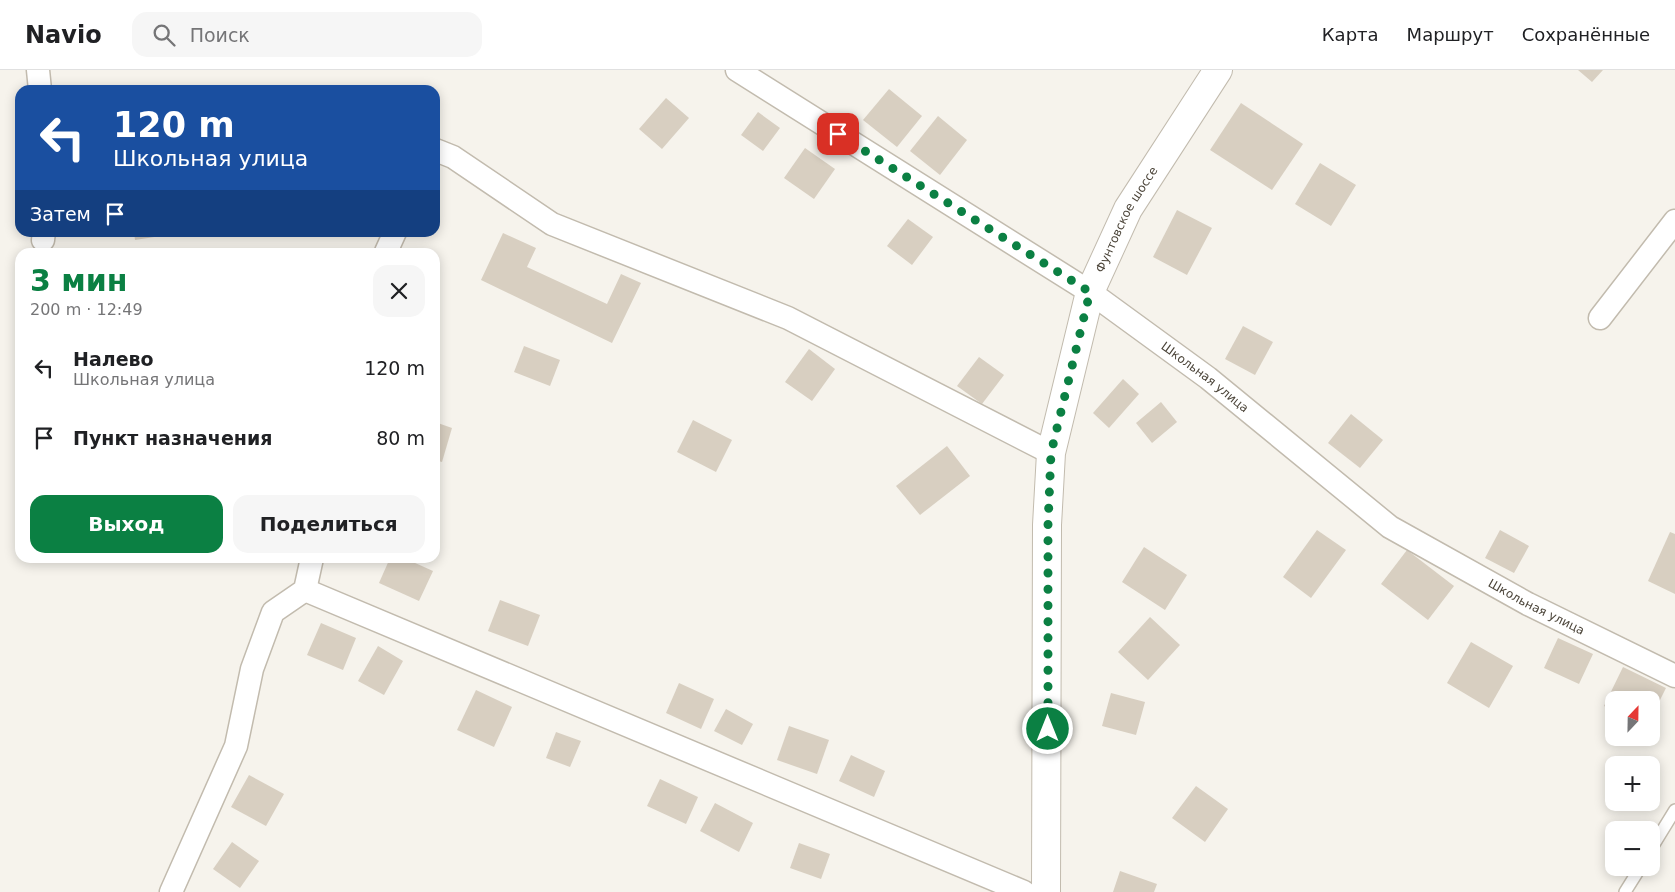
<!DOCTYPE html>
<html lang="ru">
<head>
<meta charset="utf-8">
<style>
	body { margin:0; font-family:"DejaVu Sans",sans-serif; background:#f6f6f6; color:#202124; height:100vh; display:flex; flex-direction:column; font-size:19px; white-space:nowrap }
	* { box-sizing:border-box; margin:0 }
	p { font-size:16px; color:#757577 }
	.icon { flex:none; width:28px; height:28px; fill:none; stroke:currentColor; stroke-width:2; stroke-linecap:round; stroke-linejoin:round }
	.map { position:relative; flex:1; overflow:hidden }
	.drawer { position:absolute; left:15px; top:178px; width:425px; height:315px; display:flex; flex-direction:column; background:#fff; border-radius:15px; box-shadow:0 2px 12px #0003 }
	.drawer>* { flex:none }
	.banner { position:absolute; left:15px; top:15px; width:425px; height:152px; border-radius:15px; box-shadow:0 2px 12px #0003; background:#1a4fa0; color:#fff; overflow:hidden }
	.needle { width:32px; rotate:22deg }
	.controls { position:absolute; left:1605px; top:621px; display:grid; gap:10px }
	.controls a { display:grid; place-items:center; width:55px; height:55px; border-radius:10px; background:#fff; box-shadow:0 2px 12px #0003; font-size:25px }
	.pin { position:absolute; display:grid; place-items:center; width:42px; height:42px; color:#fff; margin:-21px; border-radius:10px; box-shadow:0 2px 8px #0006 }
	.me { position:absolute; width:55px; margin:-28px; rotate:0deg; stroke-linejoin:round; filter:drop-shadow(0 0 4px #0008) }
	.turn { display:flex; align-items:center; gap:18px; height:105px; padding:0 15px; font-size:22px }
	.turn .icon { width:65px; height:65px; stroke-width:2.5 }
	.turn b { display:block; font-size:35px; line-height:42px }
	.then { display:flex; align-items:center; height:48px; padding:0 15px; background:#0003; gap:10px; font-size:19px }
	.round { display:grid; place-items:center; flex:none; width:52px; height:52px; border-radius:15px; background:#f6f6f6 }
	.headline { display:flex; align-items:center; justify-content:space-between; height:85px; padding:0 15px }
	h1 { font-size:30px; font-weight:700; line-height:38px; color:#0b8043 }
	.cta { display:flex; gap:10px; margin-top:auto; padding:10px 15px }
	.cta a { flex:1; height:58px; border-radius:15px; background:#0b8043; color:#fff; font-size:20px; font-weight:700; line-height:58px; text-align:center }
	.cta a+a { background:#f6f6f6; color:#202124 }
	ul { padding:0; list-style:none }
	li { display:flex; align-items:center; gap:15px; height:70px; padding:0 15px }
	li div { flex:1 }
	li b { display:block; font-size:19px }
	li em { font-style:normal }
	header { display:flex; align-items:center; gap:30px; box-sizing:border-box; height:70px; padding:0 25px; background:#fff; border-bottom:1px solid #e0e0e0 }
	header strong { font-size:24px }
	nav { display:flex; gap:28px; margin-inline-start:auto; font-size:18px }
	.search { width:350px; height:45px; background:#f6f6f6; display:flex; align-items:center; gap:12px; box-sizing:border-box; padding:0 18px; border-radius:15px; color:#757577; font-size:19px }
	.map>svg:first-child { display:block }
	.building { fill:#d8cfc1 }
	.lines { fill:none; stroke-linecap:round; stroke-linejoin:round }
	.service-casing { stroke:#c2bbae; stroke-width:14 }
	.minor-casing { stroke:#c2bbae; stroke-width:25 }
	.tertiary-casing { stroke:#c2bbae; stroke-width:30 }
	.service { stroke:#fff; stroke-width:11 }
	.minor { stroke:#fff; stroke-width:22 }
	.tertiary { stroke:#fff; stroke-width:28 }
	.route { stroke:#0b8043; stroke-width:9; stroke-dasharray:0 16.2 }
	.labels { text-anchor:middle; stroke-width:4; stroke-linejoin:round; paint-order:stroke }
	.street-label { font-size:12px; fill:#4b4439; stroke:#fff }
</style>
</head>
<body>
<header>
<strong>Navio</strong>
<div class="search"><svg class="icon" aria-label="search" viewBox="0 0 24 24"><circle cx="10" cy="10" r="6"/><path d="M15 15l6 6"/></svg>Поиск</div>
<nav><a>Карта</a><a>Маршрут</a><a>Сохранённые</a></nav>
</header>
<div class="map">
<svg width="1675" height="822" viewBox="0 0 1675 822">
	<rect width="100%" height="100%" fill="#f6f3ec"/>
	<g class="building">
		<path d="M1578,0H1603L1592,12Z"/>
		<path d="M889,19L922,46L897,77L863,50Z"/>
		<path d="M666,28L689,48L662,79L639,59Z"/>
		<path d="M1241,33L1303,74L1272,120L1210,80Z"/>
		<path d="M758,42L780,58L763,81L741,65Z"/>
		<path d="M938,46L967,70L940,105L910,81Z"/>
		<path d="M805,78L835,99L814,129L784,108Z"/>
		<path d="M1320,93L1356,115L1331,156L1295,134Z"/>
		<path d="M1177,140L1212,158L1187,205L1153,187Z"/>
		<path d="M908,149L933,167L912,195L887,176Z"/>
		<path d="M134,162H166L167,165L135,170Z"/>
		<path d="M503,163L536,178L527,197L607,234L621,204L641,213L612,273L481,210Z"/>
		<path d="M1243,256L1273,272L1255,305L1225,289Z"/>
		<path d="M524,276L560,290L550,316L514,302Z"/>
		<path d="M809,279L835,299L812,331L785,312Z"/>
		<path d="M979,287L1004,305L982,334L957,316Z"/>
		<path d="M1123,309L1139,324L1109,358L1093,343Z"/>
		<path d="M1161,332L1177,352L1152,373L1136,353Z"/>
		<path d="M1351,344L1383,370L1360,398L1328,373Z"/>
		<path d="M693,350L732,370L716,402L677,382Z"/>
		<path d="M435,352L452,358L442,392L435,390Z"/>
		<path d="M947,376L970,406L920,445L896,416Z"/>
		<path d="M1317,460L1346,480L1311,528L1283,507Z"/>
		<path d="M1500,460L1529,476L1514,503L1485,488Z"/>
		<path d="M1670,462L1675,464V524L1648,511Z"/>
		<path d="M1144,477L1187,505L1165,540L1122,512Z"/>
		<path d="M1407,480L1454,516L1428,550L1381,514Z"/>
		<path d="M390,488H404L433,501L419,531L379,513Z"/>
		<path d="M500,530L540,545L528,576L488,561Z"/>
		<path d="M1150,547L1180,575L1148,610L1118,582Z"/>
		<path d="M321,553L356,568L343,600L307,585Z"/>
		<path d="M1558,568L1593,584L1579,614L1544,598Z"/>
		<path d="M1471,572L1513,596L1489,638L1447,613Z"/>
		<path d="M378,576L403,591L384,625L358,611Z"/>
		<path d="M1623,597L1666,618L1651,648V630H1614V641L1604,636Z"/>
		<path d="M679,613L714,629L701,659L666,643Z"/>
		<path d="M476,620L512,637L494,677L457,660Z"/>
		<path d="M1111,623L1145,632L1136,665L1102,656Z"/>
		<path d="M726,639L753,654L742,675L714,661Z"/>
		<path d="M789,656L829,670L817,704L777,690Z"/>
		<path d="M556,662L581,671L570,697L546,688Z"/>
		<path d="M851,685L885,701L874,727L839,711Z"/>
		<path d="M249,705L284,724L266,756L231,737Z"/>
		<path d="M660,709L698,727L686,754L647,736Z"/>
		<path d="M1196,716L1228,739L1205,772L1172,748Z"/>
		<path d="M715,733L753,753L739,782L700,761Z"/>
		<path d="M232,772L259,791L240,818L213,799Z"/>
		<path d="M799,773L830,784L821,809L790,798Z"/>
		<path d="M1120,801L1157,814L1154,822H1113Z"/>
	</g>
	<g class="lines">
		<defs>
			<g id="service">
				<path d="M1651,779L1675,740"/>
				<path d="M1625,822L1640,798"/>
			</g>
			<g id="minor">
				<path d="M38,0L40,20"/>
				<path id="s1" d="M737,0L1090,222L1208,308L1390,457L1528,534L1675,606"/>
				<path d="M435,84L438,81L453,87L552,154L788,248L1051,383"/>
				<path d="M43,170L44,162"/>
				<path d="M386,182L395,162"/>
				<path d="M1600,248L1675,151"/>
				<path d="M305,520L1024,822"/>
				<path d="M171,822L236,676L252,599L273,542L305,520L312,488"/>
			</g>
			<g id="tertiary">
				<path id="s2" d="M1046,822L1047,455L1051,383L1090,222L1128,139L1218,0"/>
			</g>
		</defs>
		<use href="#service" class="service-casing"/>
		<use href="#minor" class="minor-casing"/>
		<use href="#tertiary" class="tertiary-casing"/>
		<use href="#service" class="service"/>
		<use href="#minor" class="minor"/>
		<use href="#tertiary" class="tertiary"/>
	</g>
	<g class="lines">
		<path class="route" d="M838,64L1090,222L1051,383L1048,455V659"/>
	</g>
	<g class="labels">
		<g class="street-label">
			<text dy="4" stroke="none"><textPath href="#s2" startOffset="686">Фунтовское шоссе</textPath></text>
			<text dy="4" stroke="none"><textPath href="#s1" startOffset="560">Школьная улица</textPath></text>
			<text dy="4" stroke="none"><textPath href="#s1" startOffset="965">Школьная улица</textPath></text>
		</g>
	</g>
</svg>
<div class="controls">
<a><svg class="needle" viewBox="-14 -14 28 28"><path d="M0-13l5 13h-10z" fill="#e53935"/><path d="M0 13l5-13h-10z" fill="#757577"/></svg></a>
<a>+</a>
<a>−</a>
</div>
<div class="pin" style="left:838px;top:64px;background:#d93025"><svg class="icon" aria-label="arrive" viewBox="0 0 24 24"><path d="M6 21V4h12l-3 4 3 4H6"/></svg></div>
<svg class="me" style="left:1048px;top:659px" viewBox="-20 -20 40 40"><circle r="17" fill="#0b8043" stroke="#fff" stroke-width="3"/><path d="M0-11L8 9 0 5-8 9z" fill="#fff"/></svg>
<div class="banner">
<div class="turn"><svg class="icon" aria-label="left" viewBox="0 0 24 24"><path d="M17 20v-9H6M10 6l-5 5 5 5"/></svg><div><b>120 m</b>Школьная улица</div></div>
<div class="then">Затем<svg class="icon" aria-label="arrive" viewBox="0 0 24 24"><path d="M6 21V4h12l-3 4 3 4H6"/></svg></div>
</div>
<section class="drawer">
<div class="headline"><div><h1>3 мин</h1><p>200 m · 12:49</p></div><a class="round"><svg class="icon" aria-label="close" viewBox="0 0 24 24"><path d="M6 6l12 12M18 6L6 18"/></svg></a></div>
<ul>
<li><svg class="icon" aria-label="left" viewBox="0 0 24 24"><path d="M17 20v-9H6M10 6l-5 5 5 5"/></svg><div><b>Налево</b><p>Школьная улица</p></div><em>120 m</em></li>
<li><svg class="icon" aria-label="arrive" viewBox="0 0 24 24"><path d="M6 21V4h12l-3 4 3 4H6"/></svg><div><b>Пункт назначения</b></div><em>80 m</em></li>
</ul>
<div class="cta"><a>Выход</a><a>Поделиться</a></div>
</section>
</div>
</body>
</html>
